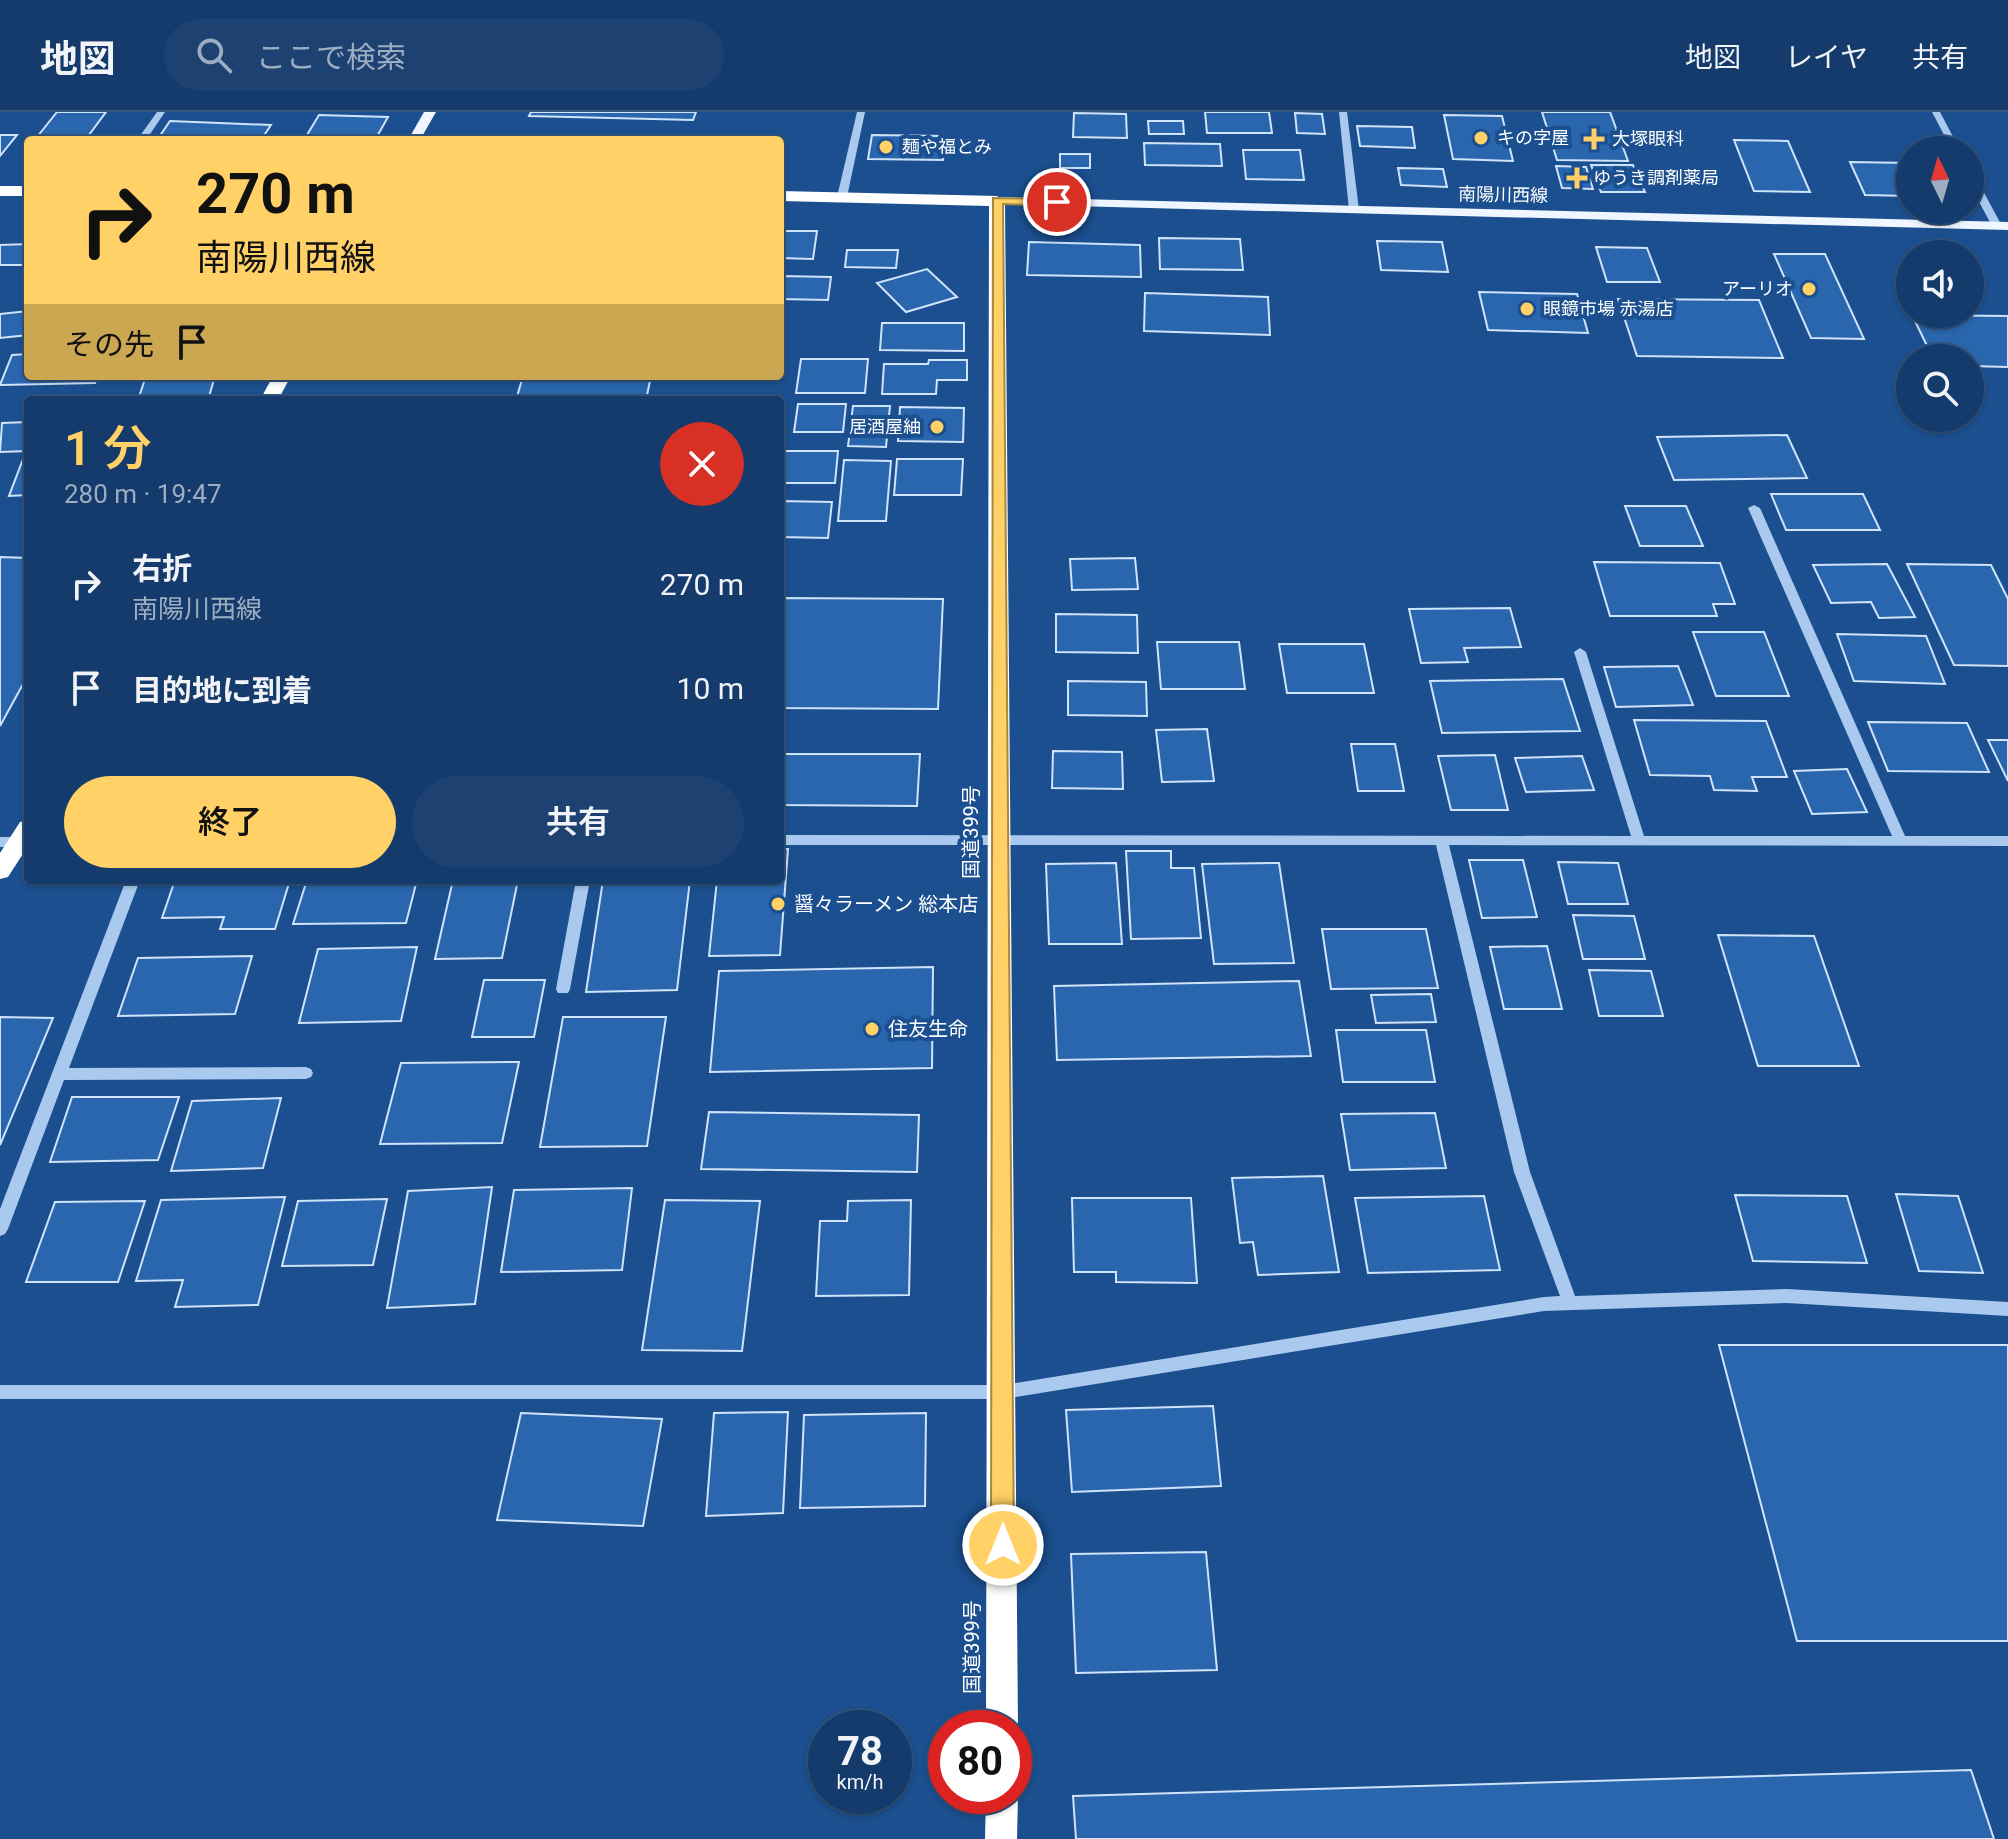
<!DOCTYPE html>
<html lang="ja">
<head>
<meta charset="utf-8">
<style>
	body { margin:0; font-family:Roboto,"Noto Sans JP",sans-serif; background:#1d4271; color:#f1f3f6; height:100vh; display:flex; flex-direction:column; font-size:30px; white-space:nowrap }
	* { box-sizing:border-box; margin:0 }
	p { font-size:26px; color:#9dadc1 }
	.icon { flex:none; width:44px; height:44px; fill:none; stroke:currentColor; stroke-width:2; stroke-linecap:round; stroke-linejoin:round }
	.map { position:relative; flex:1; overflow:hidden }
	.drawer { position:absolute; left:24px; top:284px; width:760px; height:488px; display:flex; flex-direction:column; background:#143b6b; border-radius:8px; box-shadow:0 2px 6px #0004,0 0 0 2px #33557e }
	.drawer>* { flex:none }
	.top-card { position:absolute; left:24px; top:24px; width:760px; height:244px; border-radius:8px; box-shadow:0 2px 6px #0004,0 0 0 2px #33557e; background:#ffd166; color:#111; overflow:hidden }
	.needle { width:52px; rotate:355deg }
	.fabs { position:absolute; left:1896px; top:24px; display:grid; gap:16px }
	.fabs a { display:grid; place-items:center; width:88px; height:88px; border-radius:50%; background:#143b6b; box-shadow:0 2px 6px #0004,0 0 0 2px #33557e; font-size:40px }
	.speed { position:absolute; left:808px; top:1598px; display:flex; gap:16px; font-size:40px; font-weight:700; text-align:center }
	.speed>* { display:grid; place-content:center; width:104px; height:104px; border-radius:50%; background:#143b6b; box-shadow:0 2px 6px #0004,0 0 0 2px #33557e; line-height:1 }
	.speed small { font-size:20px; font-weight:400 }
	.speed .limit { border:12px solid #d22; background:#fff; color:#111 }
	.pin { position:absolute; display:grid; place-items:center; width:68px; height:68px; color:#fff; margin:-34px; border:4px solid #fff; border-radius:50%; box-shadow:0 2px 8px #0007 }
	.me { position:absolute; width:88px; margin:-44px; rotate:0deg; stroke-linejoin:round; filter:drop-shadow(0 0 6px #0008) }
	.turn { display:flex; align-items:center; gap:28px; height:168px; padding:0 40px; font-size:36px }
	.turn .icon { width:104px; height:104px; stroke-width:2.5 }
	.turn b { display:block; font-size:56px; line-height:68px }
	.then { display:flex; align-items:center; height:76px; padding:0 40px; background:#0003; gap:16px; font-size:30px }
	.round { display:grid; place-items:center; flex:none; width:84px; height:84px; border-radius:42px; background:#1d4271 }
	.overview { display:flex; align-items:center; justify-content:space-between; height:136px; padding:0 40px }
	h1 { font-size:48px; font-weight:600; line-height:60px; color:#ffd166 }
	.primary-button { display:flex; gap:16px; margin-top:auto; padding:16px 40px }
	.primary-button a { flex:1; height:92px; border-radius:48px; background:#ffd166; color:#111; font-size:32px; font-weight:600; line-height:92px; text-align:center }
	.primary-button a+a { background:#1d4271; color:#f1f3f6 }
	ul { padding:0; list-style:none }
	li { display:flex; align-items:center; gap:24px; height:104px; padding:0 40px }
	li div { flex:1 }
	li b { display:block; font-size:30px }
	li em { font-style:normal }
	header { display:flex; align-items:center; gap:48px; box-sizing:border-box; height:112px; padding:0 40px; background:#143b6b; border-bottom:2px solid #33557e }
	header strong { font-size:38px }
	nav { display:flex; gap:44px; margin-inline-start:auto; font-size:28px }
	.search { width:560px; height:72px; background:#1d4271; display:flex; align-items:center; gap:20px; box-sizing:border-box; padding:0 28px; border-radius:44px; color:#9dadc1; font-size:30px }
	.map>svg:first-child { display:block }
	.building { fill:#2a66ad; stroke:#cfe3fa; stroke-width:2 }
	.lines { fill:none; stroke-linecap:round; stroke-linejoin:round }
	.minor { fill:#a9c9ee; fill-rule:evenodd }
	.major { fill:#f0f6ff; fill-rule:evenodd }
	.highway { fill:#fff; fill-rule:evenodd }
	.route { fill:#ffd166; stroke:#a68842; stroke-width:2 }
	.poi-dot { fill:#ffd166; stroke:#1b4f8f; stroke-width:3 }
	.labels { text-anchor:middle; stroke-width:8; stroke-linejoin:round; paint-order:stroke }
	.far-poi-label { font-size:18px; fill:#fff; stroke:#1b4f8f; text-anchor:start }
	.far-street-label { font-size:18px; fill:#fff; stroke:#1b4f8f }
	.street-label { font-size:20px; fill:#fff; stroke:#1b4f8f }
	.poi-label { font-size:20px; fill:#fff; stroke:#1b4f8f; text-anchor:start }
</style>
</head>
<body>
<header>
<strong>地図</strong>
<div class="search"><svg class="icon" aria-label="search" viewBox="0 0 24 24"><circle cx="10" cy="10" r="6"/><path d="M15 15l6 6"/></svg>ここで検索</div>
<nav><a>地図</a><a>レイヤ</a><a>共有</a></nav>
</header>
<div class="map">
<svg width="2008" height="1727" viewBox="0 0 2008 1727">
	<rect width="100%" height="100%" fill="#1b4f8f"/>
	<g class="building">
		<path d="M57,0H106L86,27L37,25Z"/>
		<path d="M531,0H696L693,8L529,4Z"/>
		<path d="M1205,0H1269L1272,21H1207Z"/>
		<path d="M1542,0H1610L1628,49L1557,48Z"/>
		<path d="M1074,1L1126,2L1127,26L1073,25Z"/>
		<path d="M1295,1L1322,2L1325,22L1297,21Z"/>
		<path d="M319,3L388,5L375,28H304Z"/>
		<path d="M1444,3L1502,4L1513,49L1453,47Z"/>
		<path d="M170,9L271,13L261,28H157Z"/>
		<path d="M1148,9H1183L1184,22H1149Z"/>
		<path d="M1357,14L1412,15L1415,36L1360,34Z"/>
		<path d="M0,23H17L0,44Z"/>
		<path d="M872,23L945,24L943,48L868,47Z"/>
		<path d="M1734,28L1788,29L1810,80L1754,79Z"/>
		<path d="M1144,31L1220,32L1222,54L1145,53Z"/>
		<path d="M1243,38H1300L1304,68L1246,67Z"/>
		<rect x="1060" y="42" width="30" height="14"/>
		<path d="M1850,50L1910,51V84L1865,83Z"/>
		<path d="M1591,53H1633L1645,80H1601Z"/>
		<path d="M1556,54L1586,55L1593,77L1562,76Z"/>
		<path d="M1398,56L1443,57L1447,75L1401,73Z"/>
		<path d="M780,119H817L813,147L780,146Z"/>
		<path d="M1159,126L1240,127L1243,158L1160,157Z"/>
		<path d="M1377,129L1442,130L1448,160L1381,158Z"/>
		<path d="M1029,130L1140,133L1141,165L1027,163Z"/>
		<path d="M28,132V153H0V133Z"/>
		<path d="M1596,135L1647,136L1660,170H1607Z"/>
		<path d="M847,138H898L896,156L845,155Z"/>
		<path d="M1774,142H1825L1864,227L1811,226Z"/>
		<path d="M927,157L957,185L906,200L877,171Z"/>
		<path d="M780,164L831,165L828,188L780,187Z"/>
		<path d="M1479,180L1577,182L1588,221L1488,218Z"/>
		<path d="M1145,181L1268,185L1270,223L1144,219Z"/>
		<path d="M1618,187L1759,188L1783,246L1637,244Z"/>
		<path d="M28,199V223L0,226V202Z"/>
		<path d="M1912,203L2008,204V255L1970,254V246H1933Z"/>
		<path d="M882,211H964V239L880,238Z"/>
		<path d="M28,242V264H98L95,271L0,273L12,243Z"/>
		<path d="M801,247H868L865,281H796Z"/>
		<path d="M929,248H967V268H937L936,282H882L884,252H928Z"/>
		<path d="M146,264H215L208,288H138Z"/>
		<path d="M523,264H651L646,288H516Z"/>
		<path d="M798,292H846L843,320H794Z"/>
		<path d="M853,294H890L886,335L848,334Z"/>
		<path d="M900,295L964,296L963,330L898,329Z"/>
		<path d="M28,310V339L0,340L2,311Z"/>
		<path d="M1787,323L1807,366L1674,368L1657,325Z"/>
		<path d="M780,339H838L835,371H780Z"/>
		<path d="M23,347H28V383L9,384Z"/>
		<path d="M897,347H963L961,383H894Z"/>
		<path d="M844,348L891,349L886,409H838Z"/>
		<path d="M1771,382H1863L1880,418H1786Z"/>
		<path d="M780,389L832,390L828,426L780,425Z"/>
		<path d="M1625,394H1686L1703,434H1640Z"/>
		<path d="M0,445L28,446V563L0,614Z"/>
		<path d="M1135,446L1138,477L1072,478L1070,447Z"/>
		<path d="M1594,450L1720,451L1735,492H1713L1717,504H1610Z"/>
		<path d="M1887,452L1915,505L1879,506L1871,490L1831,491L1813,453Z"/>
		<path d="M1907,452L1991,453L2008,487V554L1954,553Z"/>
		<path d="M780,486L943,487L938,597L780,596Z"/>
		<path d="M1510,496L1521,535L1464,536L1468,550L1421,551L1409,497Z"/>
		<path d="M1056,502L1137,503L1138,541L1056,540Z"/>
		<path d="M1693,520H1764L1789,584H1716Z"/>
		<path d="M1837,522L1926,524L1945,572L1854,569Z"/>
		<path d="M1157,530H1239L1245,577H1161Z"/>
		<path d="M1279,532H1364L1374,581H1287Z"/>
		<path d="M1678,554L1693,593L1616,595L1604,555Z"/>
		<path d="M1563,567L1580,619L1442,621L1430,569Z"/>
		<path d="M1068,569L1146,570L1147,604L1068,603Z"/>
		<path d="M1634,608L1766,609L1787,665H1752L1757,679L1714,678L1710,664L1650,663Z"/>
		<path d="M1868,610L1967,611L1989,660L1888,659Z"/>
		<path d="M1207,617L1214,669L1162,670L1156,618Z"/>
		<path d="M1988,628H2008V669Z"/>
		<path d="M1351,632H1395L1404,679H1358Z"/>
		<path d="M1053,639L1122,640L1123,677L1052,676Z"/>
		<path d="M780,642H920L917,694L780,693Z"/>
		<path d="M1495,643L1508,698H1451L1438,644Z"/>
		<path d="M1582,644L1594,678L1526,680L1515,646Z"/>
		<path d="M1847,657L1867,700L1812,702L1794,659Z"/>
		<path d="M780,737H788L780,843L709,844L717,768H780Z"/>
		<path d="M1126,739H1171V756H1194L1201,826L1131,827Z"/>
		<path d="M1469,748H1523L1537,805L1482,806Z"/>
		<path d="M1558,750L1618,751L1628,792H1568Z"/>
		<path d="M1116,751L1122,832H1049L1046,752Z"/>
		<path d="M1279,751L1294,851L1214,852L1202,752Z"/>
		<path d="M175,768H290L275,817H220L224,805L162,806Z"/>
		<path d="M307,768H417L406,811L293,812Z"/>
		<path d="M453,768H518L502,846L435,847Z"/>
		<path d="M603,768H690L677,878L586,880Z"/>
		<path d="M1573,803L1634,804L1645,847H1583Z"/>
		<path d="M1322,817H1426L1438,876L1331,877Z"/>
		<path d="M1718,823L1814,824L1859,954H1758Z"/>
		<path d="M1547,834L1562,897H1504L1490,835Z"/>
		<path d="M417,835L401,909L299,911L318,837Z"/>
		<path d="M252,844L235,902L118,904L138,846Z"/>
		<path d="M933,855L932,956L710,960L719,859Z"/>
		<path d="M1589,858L1651,859L1663,904H1599Z"/>
		<path d="M484,868H545L534,925H472Z"/>
		<path d="M1299,869L1311,944L1057,948L1054,874Z"/>
		<path d="M1431,882L1436,910L1376,911L1371,883Z"/>
		<path d="M0,905L53,906L0,1033Z"/>
		<path d="M563,905H666L647,1034L540,1035Z"/>
		<path d="M1336,918H1426L1435,970H1343Z"/>
		<path d="M519,950L502,1031L380,1032L401,951Z"/>
		<path d="M72,985H179L158,1048L50,1050Z"/>
		<path d="M281,986L263,1056L171,1059L192,989Z"/>
		<path d="M709,1000L919,1003L917,1060L701,1057Z"/>
		<path d="M1435,1001L1446,1056L1350,1058L1341,1002Z"/>
		<path d="M1323,1064L1339,1160L1258,1163L1253,1130L1240,1131L1232,1066Z"/>
		<path d="M492,1075L475,1192L387,1196L408,1079Z"/>
		<path d="M632,1076L622,1158L501,1160L514,1078Z"/>
		<path d="M1896,1082L1958,1084L1983,1161L1919,1159Z"/>
		<path d="M1735,1083L1847,1084L1867,1151L1753,1149Z"/>
		<path d="M1484,1084L1500,1158L1368,1161L1355,1086Z"/>
		<path d="M285,1085L258,1193L175,1195L183,1168L136,1169L161,1088Z"/>
		<path d="M1072,1086H1191L1197,1171L1116,1170V1160H1074Z"/>
		<path d="M387,1087L373,1153L282,1154L298,1089Z"/>
		<path d="M665,1088L760,1089L742,1239L642,1238Z"/>
		<path d="M911,1088L909,1183L816,1184L820,1109H847L848,1089Z"/>
		<path d="M145,1089L118,1170H26L55,1090Z"/>
		<path d="M1719,1233H2008V1529H1797Z"/>
		<path d="M1213,1294L1221,1374L1072,1380L1066,1298Z"/>
		<path d="M788,1300L783,1401L706,1404L714,1301Z"/>
		<path d="M521,1301L662,1307L643,1414L497,1408Z"/>
		<path d="M926,1301L925,1394L800,1396L804,1303Z"/>
		<path d="M1206,1440L1217,1558L1076,1561L1071,1442Z"/>
		<path d="M1971,1658L1994,1727H1076L1073,1684Z"/>
	</g>
	<g class="lines">
		<g class="minor">
			<path d="M157,0H165L146,28H137Z"/>
			<path d="M857,0H865L847,85L842,88L837,85Z"/>
			<path d="M1339,0H1347L1359,98L1354,101L1349,98Z"/>
			<path d="M1932,0H1940L1960,38H1952Z"/>
			<path d="M1970,61L1975,64L2002,114L2000,116L1992,114L1970,73Z"/>
			<path d="M1754,393L1760,396L1905,724H2008V734L1449,733L1530,1060L1575,1184L1787,1177L2008,1190V1204L1787,1191L1544,1199L1003,1287H0V1273H1003L1544,1185L1560,1184L1514,1060L1436,733H780V723L1631,724L1574,540L1580,536L1586,540L1644,724H1892L1748,396Z"/>
			<rect x="0" y="725" width="28" height="10"/>
			<path d="M126,768H140L69,956L306,955L311,957L313,961L311,965L306,967L64,968L8,1117L5,1122L0,1124V1097Z"/>
			<path d="M576,768H590L570,877L568,881H558L556,877Z"/>
		</g>
		<g class="major">
			<path d="M424,0H436L420,28H408Z"/>
			<path d="M997,85L2008,110V118L992,92L990,89Z"/>
		</g>
		<g class="highway">
			<rect x="0" y="74" width="28" height="10"/>
			<path d="M780,79L997,84L1005,89L1018,1616L1014,1625V1616H986L989,94L780,89Z"/>
			<path d="M273,264H291L278,288H260Z"/>
			<path d="M28,708V734L8,765L0,767V741L20,710Z"/>
			<path d="M1014,1674L1018,1684L1017,1727H985L986,1684H1014Z"/>
		</g>
	</g>
	<path class="route" d="M993,86L1057,87L1063,90L1057,94L1003,92L1014,1433L1011,1440L1003,1444L995,1440L991,1433Z"/>
	<g class="poi-dot">
		<circle cx="1481" cy="26" r="8"/>
		<path d="M1590 15h8v8h8v8h-8v8h-8v-8h-8v-8h8z"/>
		<circle cx="886" cy="35" r="8"/>
		<path d="M1573 54h8v8h8v8h-8v8h-8v-8h-8v-8h8z"/>
		<circle cx="1809" cy="177" r="8"/>
		<circle cx="1527" cy="197" r="8"/>
		<circle cx="937" cy="315" r="8"/>
		<circle cx="778" cy="792" r="8"/>
		<circle cx="872" cy="917" r="8"/>
	</g>
	<g class="labels">
		<g class="far-poi-label">
			<text x="1497" y="32">キの字屋</text>
			<text x="1612" y="33">大塚眼科</text>
			<text x="902" y="41">麺や福とみ</text>
			<text x="1593" y="72">ゆうき調剤薬局</text>
			<text x="1793" y="183" text-anchor="end">アーリオ</text>
			<text x="1543" y="203">眼鏡市場 赤湯店</text>
			<text x="921" y="321" text-anchor="end">居酒屋紬</text>
		</g>
		<g class="far-street-label">
			<text transform="translate(1503 83) rotate(1)" y="6">南陽川西線</text>
		</g>
		<g class="street-label">
			<text transform="translate(971 720) rotate(-90)" y="7">国道399号</text>
			<text transform="translate(972 1535) rotate(-90)" y="7">国道399号</text>
		</g>
		<g class="poi-label">
			<text x="794" y="799">醤々ラーメン 総本店</text>
			<text x="888" y="924">住友生命</text>
		</g>
	</g>
</svg>
<div class="fabs">
<a><svg class="needle" viewBox="-14 -14 28 28"><path d="M0-13l5 13h-10z" fill="#e53935"/><path d="M0 13l5-13h-10z" fill="#9dadc1"/></svg></a>
<a><svg class="icon" aria-label="sound" viewBox="0 0 24 24"><path d="M4 9h4l5-4v14l-5-4H4zM17 9q2 3 0 6"/></svg></a>
<a><svg class="icon" aria-label="search" viewBox="0 0 24 24"><circle cx="10" cy="10" r="6"/><path d="M15 15l6 6"/></svg></a>
</div>
<div class="speed"><div>78<small>km/h</small></div><div class="limit">80</div></div>
<div class="pin" style="left:1057px;top:90px;background:#d93025"><svg class="icon" aria-label="arrive" viewBox="0 0 24 24"><path d="M6 21V4h12l-3 4 3 4H6"/></svg></div>
<svg class="me" style="left:1003px;top:1433px" viewBox="-20 -20 40 40"><circle r="17" fill="#ffd166" stroke="#fff" stroke-width="3"/><path d="M0-11L8 9 0 5-8 9z" fill="#fff"/></svg>
<div class="top-card">
<div class="turn"><svg class="icon" aria-label="right" viewBox="0 0 24 24"><path d="M7 20v-9h11M14 6l5 5-5 5"/></svg><div><b>270 m</b>南陽川西線</div></div>
<div class="then">その先<svg class="icon" aria-label="arrive" viewBox="0 0 24 24"><path d="M6 21V4h12l-3 4 3 4H6"/></svg></div>
</div>
<section class="drawer">
<div class="overview"><div><h1>1 分</h1><p>280 m · 19:47</p></div><a class="round" style="background:#d93025;color:#fff"><svg class="icon" aria-label="close" viewBox="0 0 24 24"><path d="M6 6l12 12M18 6L6 18"/></svg></a></div>
<ul>
<li><svg class="icon" aria-label="right" viewBox="0 0 24 24"><path d="M7 20v-9h11M14 6l5 5-5 5"/></svg><div><b>右折</b><p>南陽川西線</p></div><em>270 m</em></li>
<li><svg class="icon" aria-label="arrive" viewBox="0 0 24 24"><path d="M6 21V4h12l-3 4 3 4H6"/></svg><div><b>目的地に到着</b></div><em>10 m</em></li>
</ul>
<div class="primary-button"><a>終了</a><a>共有</a></div>
</section>
</div>
</body>
</html>
